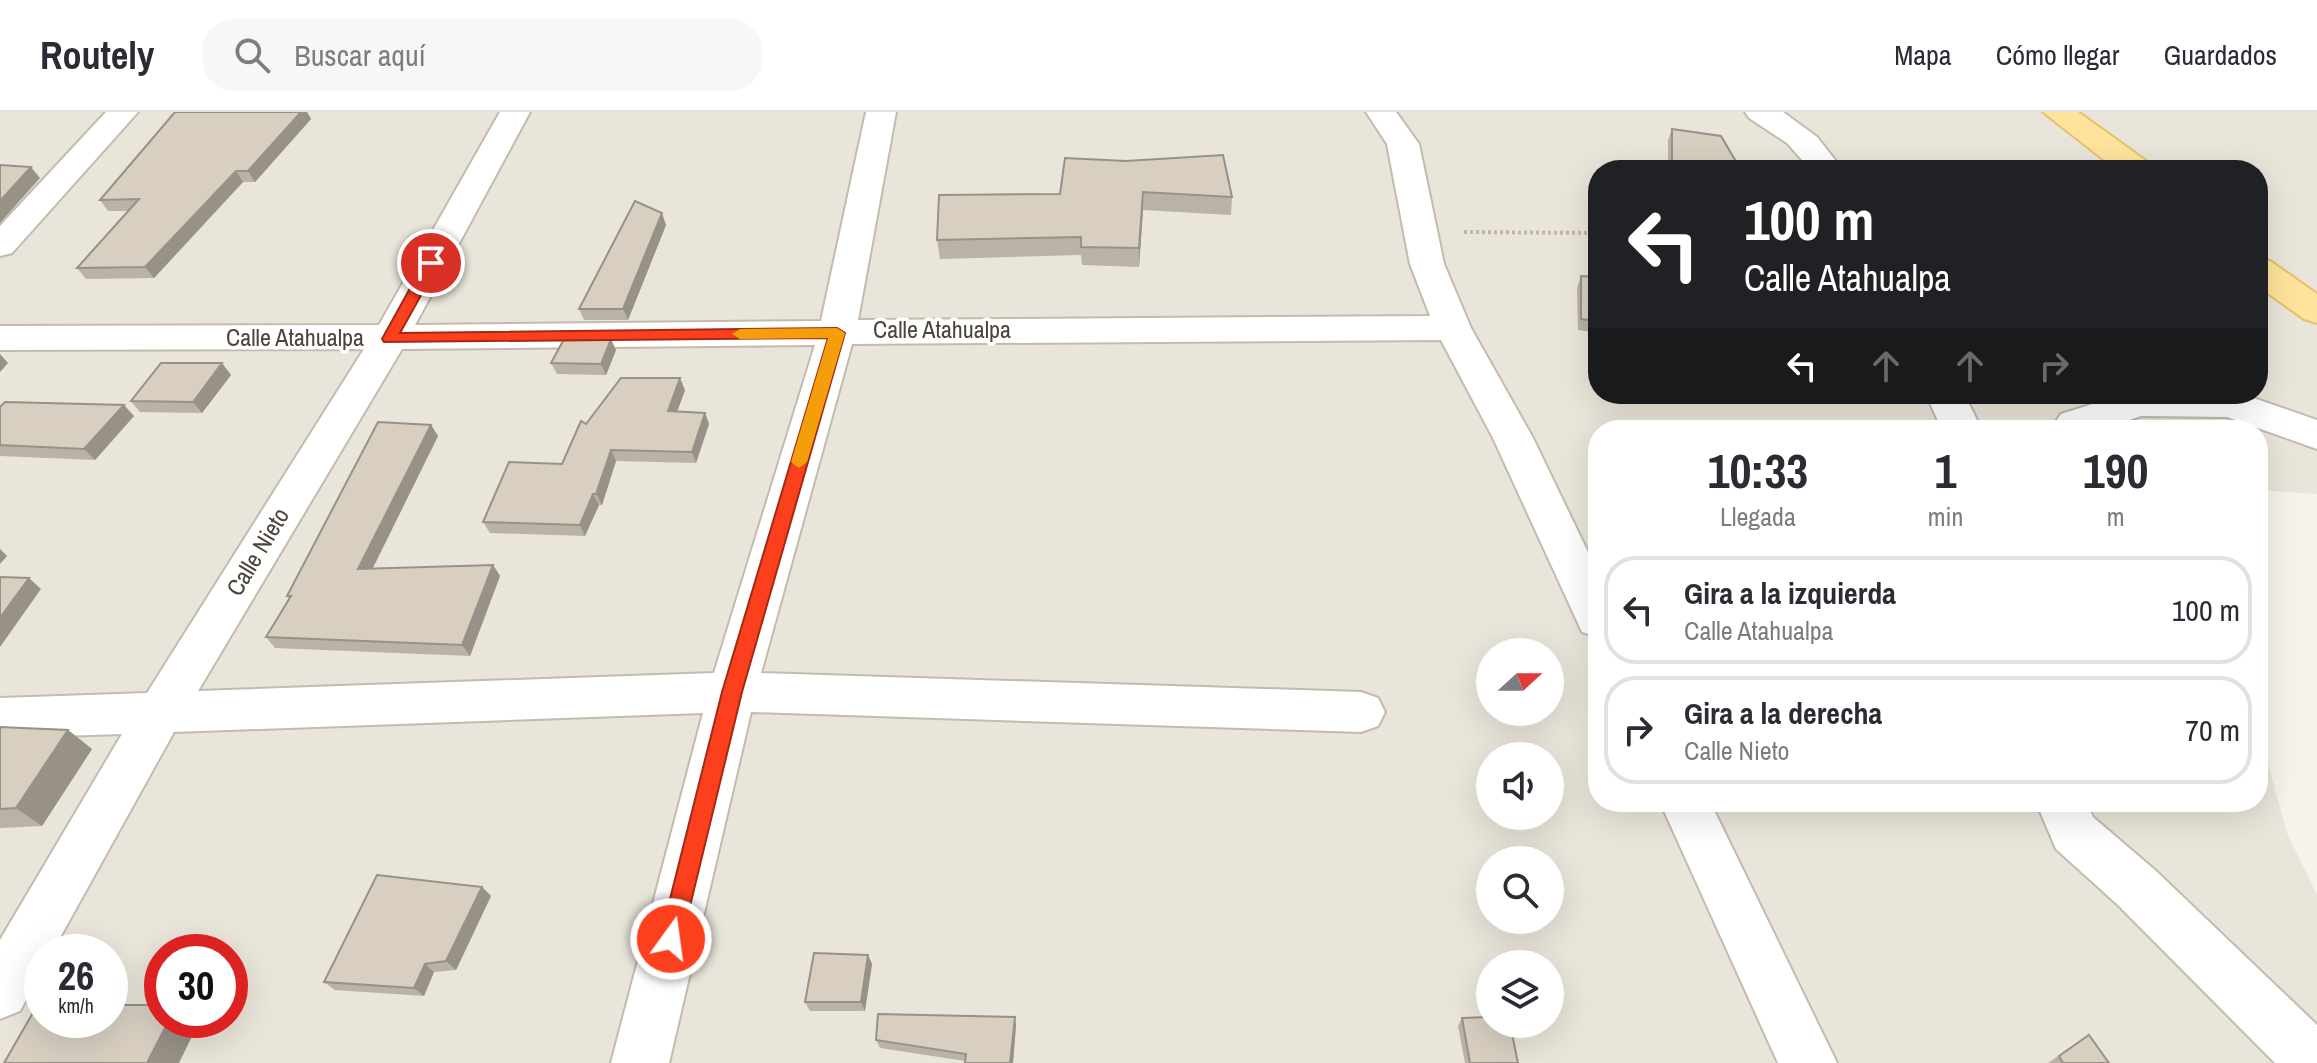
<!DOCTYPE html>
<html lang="es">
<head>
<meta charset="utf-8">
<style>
	body { margin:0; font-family:"Archivo Narrow",sans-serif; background:#f7f7f7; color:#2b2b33; height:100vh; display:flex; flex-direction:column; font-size:30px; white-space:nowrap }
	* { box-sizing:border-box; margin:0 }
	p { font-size:26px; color:#7c7c81 }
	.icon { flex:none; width:44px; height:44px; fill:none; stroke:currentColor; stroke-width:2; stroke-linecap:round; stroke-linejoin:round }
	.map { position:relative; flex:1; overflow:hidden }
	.sheet { position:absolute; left:1588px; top:308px; width:680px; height:392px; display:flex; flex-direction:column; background:#fff; border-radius:32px; box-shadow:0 8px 32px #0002 }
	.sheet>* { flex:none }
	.guide { position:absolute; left:1588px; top:48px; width:680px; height:244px; border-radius:32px; box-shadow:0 8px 32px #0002; background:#202124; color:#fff; overflow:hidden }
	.needle { width:52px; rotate:69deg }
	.controls { position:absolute; left:1476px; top:526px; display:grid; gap:16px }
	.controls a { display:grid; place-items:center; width:88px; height:88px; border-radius:50%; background:#fff; box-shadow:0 8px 32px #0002; font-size:40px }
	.speed { position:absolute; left:24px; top:822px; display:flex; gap:16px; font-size:40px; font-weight:700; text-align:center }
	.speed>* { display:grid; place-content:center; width:104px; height:104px; border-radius:50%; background:#fff; box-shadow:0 8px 32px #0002; line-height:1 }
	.speed small { font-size:20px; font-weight:400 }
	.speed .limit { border:12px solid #d22; background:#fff; color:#111 }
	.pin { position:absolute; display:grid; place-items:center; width:68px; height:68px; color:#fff; margin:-34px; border:4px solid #fff; border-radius:50%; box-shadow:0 2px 8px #0007 }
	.me { position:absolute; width:88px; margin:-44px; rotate:14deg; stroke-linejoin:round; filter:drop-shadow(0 0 6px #0008) }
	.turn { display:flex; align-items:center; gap:28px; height:168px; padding:0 24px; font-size:36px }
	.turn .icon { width:104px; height:104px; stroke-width:2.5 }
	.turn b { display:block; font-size:56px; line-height:68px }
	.lanes { display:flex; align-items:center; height:76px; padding:0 24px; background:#0003; justify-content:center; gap:40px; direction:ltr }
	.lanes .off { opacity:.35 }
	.eta { display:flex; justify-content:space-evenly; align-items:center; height:136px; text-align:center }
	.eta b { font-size:48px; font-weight:800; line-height:56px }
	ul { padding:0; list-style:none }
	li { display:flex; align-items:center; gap:24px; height:108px; margin:0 16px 12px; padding:0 8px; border:4px solid #e1e1e2; border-radius:32px }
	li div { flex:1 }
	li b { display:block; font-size:30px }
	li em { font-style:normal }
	header { display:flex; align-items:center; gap:48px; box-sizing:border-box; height:112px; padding:0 40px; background:#fff; border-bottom:2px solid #e1e1e2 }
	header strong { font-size:38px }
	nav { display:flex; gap:44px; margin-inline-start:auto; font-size:28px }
	.search { width:560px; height:72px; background:#f7f7f7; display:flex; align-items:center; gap:20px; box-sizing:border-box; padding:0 28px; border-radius:32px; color:#7c7c81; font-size:30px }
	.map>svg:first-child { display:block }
	.residential { fill:#eae5da; fill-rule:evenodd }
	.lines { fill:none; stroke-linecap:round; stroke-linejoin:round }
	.street-casing { stroke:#c2bbae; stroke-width:4 }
	.primary-casing { stroke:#e6c16a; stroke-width:4 }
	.path { stroke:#c4b79f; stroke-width:4; stroke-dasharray:3 3; stroke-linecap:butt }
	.street { fill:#fff; fill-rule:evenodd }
	.primary { fill:#ffe39c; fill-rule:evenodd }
	.wall { fill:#bab2a6 }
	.shaded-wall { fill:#979187 }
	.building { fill:#d8cfc1; stroke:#979187; stroke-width:2 }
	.route { fill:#fc3f1d; stroke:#a42913; stroke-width:2 }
	.slow { fill:#f59e0b }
	.labels { text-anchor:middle; stroke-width:7; stroke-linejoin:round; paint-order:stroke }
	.street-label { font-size:24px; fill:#4b4439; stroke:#fff }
</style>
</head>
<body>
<header>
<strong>Routely</strong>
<div class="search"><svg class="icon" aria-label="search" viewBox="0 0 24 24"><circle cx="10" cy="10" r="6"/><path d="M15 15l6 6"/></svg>Buscar aquí</div>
<nav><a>Mapa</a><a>Cómo llegar</a><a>Guardados</a></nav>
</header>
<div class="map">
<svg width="2317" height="951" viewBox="0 0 2317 951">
	<rect width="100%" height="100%" fill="#f6f3ec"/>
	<path class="residential" d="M0,0H2317V382L2258,378V318H1598V690H2258V615L2287,721L2317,783V951H0ZM1598,58H2258V282H1598ZM1490,540H1550V600H1490ZM1490,644H1550V704H1490ZM1490,748H1550V808H1490ZM42,840H110V908H42ZM162,840H230V908H162ZM1490,852H1550V912H1490Z"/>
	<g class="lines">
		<defs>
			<g id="street">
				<path d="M106,0H138L12,141L0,144V114Z"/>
				<path d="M500,0H530L415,213L821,209L866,0H896L858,208L1430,204L1410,152L1387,32L1366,0H1396L1419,32L1444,152L1471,216L1533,326L1598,461V525L1582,520L1493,326L1441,228L852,232L761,561L1361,580L1378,586L1385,600L1378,614L1361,620L751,600L669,951H611L703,601L174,620L52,840H42V859L20,899L0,907V828L122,622L0,626V586L147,581L364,237L0,238V214L379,213ZM815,233L714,561L198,579L402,237Z"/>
				<path d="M1745,0H1783L1817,25L1843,58H1811L1787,31L1749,6Z"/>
				<path d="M1926,282H1964L1982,318H1942Z"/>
				<path d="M2124,282H2242L2317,308V337L2227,305L2141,304L2100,318H2050L2061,302Z"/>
				<path d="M1660,690H1710L1837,951H1778Z"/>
				<path d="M2036,690H2086L2093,705L2156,759L2317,913V951H2275L2118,793L2056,737Z"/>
			</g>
			<g id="primary">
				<path d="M2043,0H2078L2149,51L2154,58H2117Z"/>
				<path d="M2258,146L2270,149L2317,182V211L2304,207L2258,174Z"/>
			</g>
		</defs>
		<use href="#street" class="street-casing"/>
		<use href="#primary" class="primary-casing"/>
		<path class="path" d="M1464,120L1598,121"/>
		<use href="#street" class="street"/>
		<use href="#primary" class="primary"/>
	</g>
	<g class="wall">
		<path d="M175,0H307L311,7L255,70H243L154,166L86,167L77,156L128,99H108L100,88Z"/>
		<path d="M1672,17L1741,58H1668V28Z"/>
		<path d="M1065,46L1232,85L1231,103L1143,98L1139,155L1082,153L1081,143L940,147L937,128L1060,82Z"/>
		<path d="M666,113L628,208H584L579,197Z"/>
		<path d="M1581,164L1598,165V221L1578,218L1577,176Z"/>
		<path d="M616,238L606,263L557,262L551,251Z"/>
		<path d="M231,263L202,301L140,300L131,289Z"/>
		<path d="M685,278L677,300L705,301L709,312L696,351L616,349L602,393H599L585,424L490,421L483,410L562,352L586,312Z"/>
		<path d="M0,295L134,304L95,348L0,344Z"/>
		<path d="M431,313L438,324L372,457L493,453L500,464L470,544L275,536L266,525L289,488L287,484Z"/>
		<path d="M0,615L68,618L92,637L42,714L0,716Z"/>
		<path d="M482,775L491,784L456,858L434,860L424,884L335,878L324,870Z"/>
		<path d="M868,843L872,852L865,899H810L805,890Z"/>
		<path d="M1462,906L1518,951H1465L1458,914Z"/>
		<path d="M1016,913L1013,951H964L965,949L880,936L876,928Z"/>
		<path d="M2089,923L2109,951H2048L2077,931Z"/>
	</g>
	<g class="shaded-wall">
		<path d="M301,0H307L311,7L255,70L248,59Z"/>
		<path d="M31,55L40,66L0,111V89Z"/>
		<path d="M236,59L243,70L154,166L145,155Z"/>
		<path d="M1143,80V98L1139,155V136Z"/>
		<path d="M662,101L666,113L628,208L623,197Z"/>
		<path d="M611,227L616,238L606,263L601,252Z"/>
		<path d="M0,242L8,251L0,260Z"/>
		<path d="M222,251L231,263L202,301L193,290Z"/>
		<path d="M680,266L685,278L673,311L668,299Z"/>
		<path d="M124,293L134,304L95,348L84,337Z"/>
		<path d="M705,301L709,312L696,351L692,340Z"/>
		<path d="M431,313L438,324L367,468L358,457Z"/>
		<path d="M611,338L616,349L602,393L596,382Z"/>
		<path d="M593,382L599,393L585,424L580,413Z"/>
		<path d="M0,437L7,444L0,452Z"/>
		<path d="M493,453L500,464L470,544L462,533Z"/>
		<path d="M29,466L41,477L0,535V506Z"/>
		<path d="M68,618L92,637L42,714L16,696Z"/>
		<path d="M482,775L491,784L456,858L446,849Z"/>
		<path d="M868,843L872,852L865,899L861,890Z"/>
		<path d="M425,852L434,860L424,884L414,876Z"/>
		<path d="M1015,905L1016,913L1013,951H1010Z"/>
		<path d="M169,908H200L179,951H147Z"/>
	</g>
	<g class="building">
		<path d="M175,0H301L248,59H236L145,155L77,156L139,87L100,88Z"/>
		<path d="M1672,17L1721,24L1741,58H1672Z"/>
		<path d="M1223,43L1232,85L1143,80L1139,136L1081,135V125L937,128L939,83L1060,82L1065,46L1126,49Z"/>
		<path d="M0,53L31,55L0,89Z"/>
		<path d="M635,89L662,101L623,197H579Z"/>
		<path d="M1581,164L1598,165V209L1581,207Z"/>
		<path d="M564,227H611L601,252L551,251Z"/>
		<path d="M161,251H222L193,290L131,289Z"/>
		<path d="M621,266H680L668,299L705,301L692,340L611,338L596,382H593L580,413L483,410L509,350L562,352L581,309L586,312Z"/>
		<path d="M5,290L124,293L84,337L0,333V295Z"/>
		<path d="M378,310L431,313L358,457L493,453L462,533L266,525L291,484H287Z"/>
		<path d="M0,465L29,466L0,506Z"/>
		<path d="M0,615L68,618L16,696L0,697Z"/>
		<path d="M377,763L482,775L446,849L425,852L414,876L324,870Z"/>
		<path d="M814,841L868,843L861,890H805Z"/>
		<path d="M38,892H42V908H110V893H162V908H169L147,951H4Z"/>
		<path d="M878,902L1015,905L1010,951H965L966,942L876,928Z"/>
		<path d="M1490,905V912H1510L1518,951H1470L1462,906Z"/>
		<path d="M2089,923L2109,951H2063L2059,944Z"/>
	</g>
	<path class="route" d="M431,147L439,151L400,221L837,216L845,221L742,580L682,827L679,835L671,838L663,835L660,827L722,580L828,226L384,230L382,227L424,151Z"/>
	<path class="slow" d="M837,216L845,221L807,350L799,356L791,350L828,226L740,227L732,222L740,217Z"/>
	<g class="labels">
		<g class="street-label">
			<text x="942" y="226">Calle Atahualpa</text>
			<text x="295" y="234">Calle Atahualpa</text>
			<text transform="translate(258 440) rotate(-59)" y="8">Calle Nieto</text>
		</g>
	</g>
</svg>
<div class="controls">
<a><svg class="needle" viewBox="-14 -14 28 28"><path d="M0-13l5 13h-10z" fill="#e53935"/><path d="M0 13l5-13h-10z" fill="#7c7c81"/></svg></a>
<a><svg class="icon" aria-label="sound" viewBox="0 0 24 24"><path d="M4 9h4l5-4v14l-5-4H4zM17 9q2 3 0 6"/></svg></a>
<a><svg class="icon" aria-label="search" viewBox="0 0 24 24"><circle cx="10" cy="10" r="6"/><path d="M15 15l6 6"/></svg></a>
<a><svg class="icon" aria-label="layers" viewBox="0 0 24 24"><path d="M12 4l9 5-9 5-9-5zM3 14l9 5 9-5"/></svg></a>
</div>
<div class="speed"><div>26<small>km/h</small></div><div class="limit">30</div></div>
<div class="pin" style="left:431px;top:151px;background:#d93025"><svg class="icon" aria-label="arrive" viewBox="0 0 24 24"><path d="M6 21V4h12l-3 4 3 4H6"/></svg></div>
<svg class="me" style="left:671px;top:827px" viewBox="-20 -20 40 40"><circle r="17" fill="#fc3f1d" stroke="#fff" stroke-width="3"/><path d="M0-11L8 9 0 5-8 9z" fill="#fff"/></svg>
<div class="guide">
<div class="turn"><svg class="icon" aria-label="left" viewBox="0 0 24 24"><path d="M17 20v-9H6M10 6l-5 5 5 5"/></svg><div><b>100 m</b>Calle Atahualpa</div></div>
<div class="lanes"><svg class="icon" aria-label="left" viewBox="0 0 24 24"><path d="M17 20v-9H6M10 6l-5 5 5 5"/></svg><svg class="icon off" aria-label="ahead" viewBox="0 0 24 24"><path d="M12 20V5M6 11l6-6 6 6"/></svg><svg class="icon off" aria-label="ahead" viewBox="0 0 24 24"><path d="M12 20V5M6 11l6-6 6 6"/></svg><svg class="icon off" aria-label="right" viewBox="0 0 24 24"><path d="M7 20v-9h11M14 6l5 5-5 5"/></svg></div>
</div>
<section class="sheet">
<div class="eta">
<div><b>10:33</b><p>Llegada</p></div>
<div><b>1</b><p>min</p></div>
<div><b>190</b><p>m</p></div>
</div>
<ul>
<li><svg class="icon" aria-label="left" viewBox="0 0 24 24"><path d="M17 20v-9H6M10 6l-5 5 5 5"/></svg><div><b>Gira a la izquierda</b><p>Calle Atahualpa</p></div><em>100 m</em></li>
<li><svg class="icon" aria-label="right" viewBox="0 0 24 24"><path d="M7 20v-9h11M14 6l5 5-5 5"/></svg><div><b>Gira a la derecha</b><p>Calle Nieto</p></div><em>70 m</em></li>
</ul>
</section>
</div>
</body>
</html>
